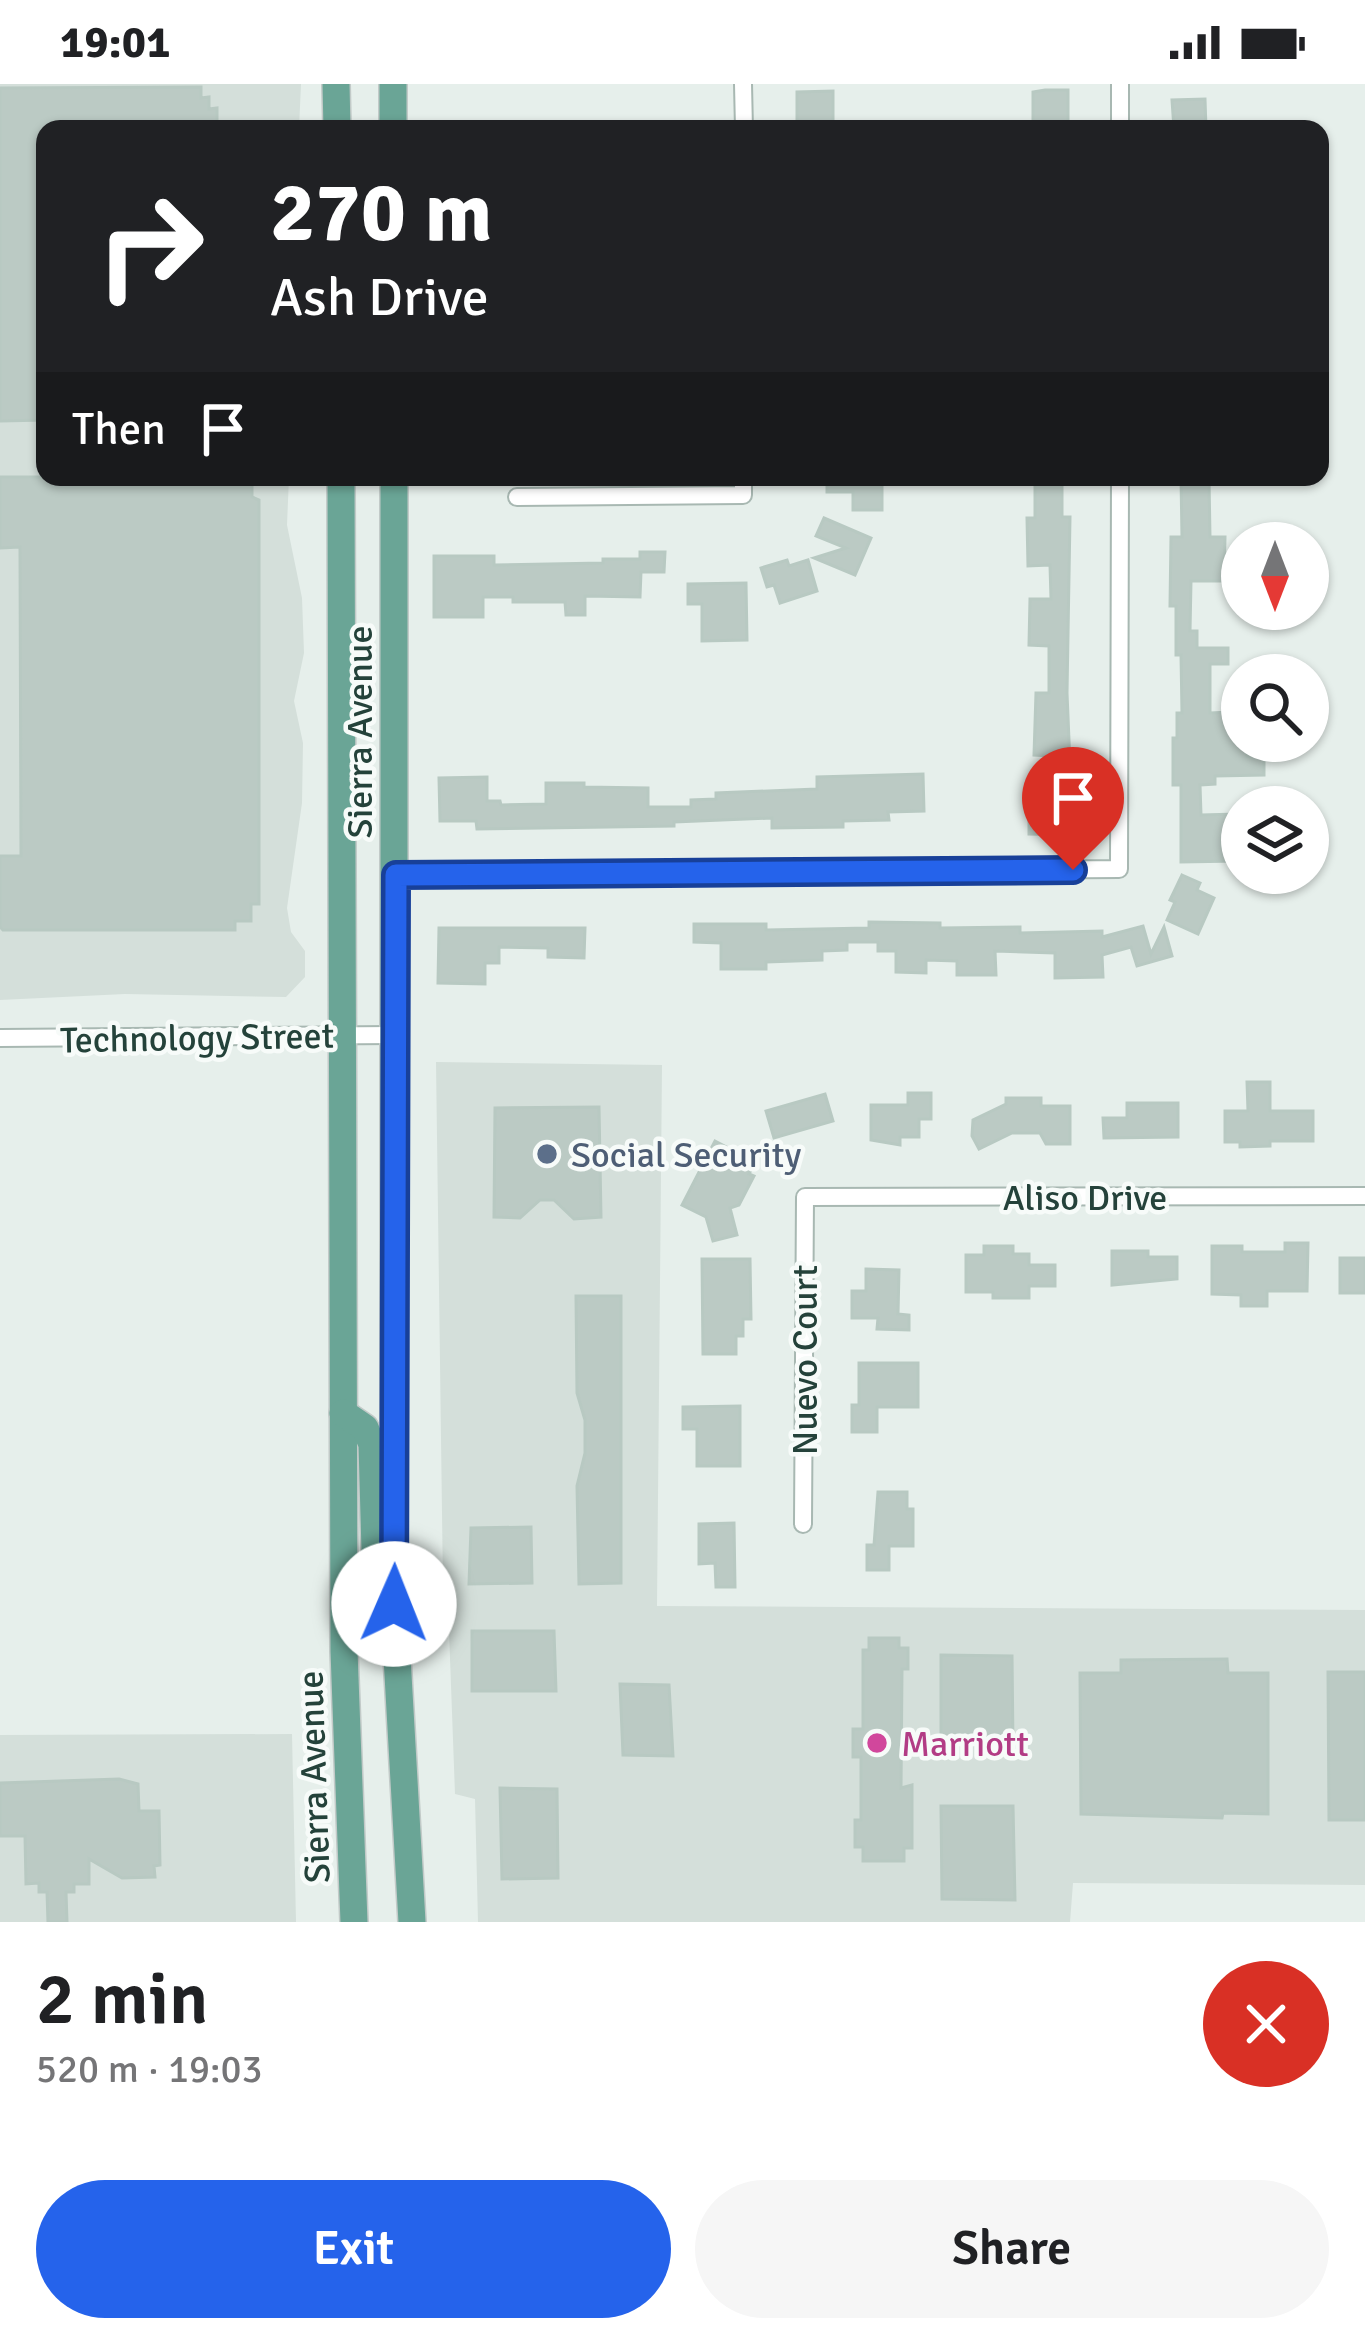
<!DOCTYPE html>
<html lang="en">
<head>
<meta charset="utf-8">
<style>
	body { margin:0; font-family:Signika,sans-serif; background:#f6f6f6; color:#202124; height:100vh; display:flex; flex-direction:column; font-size:45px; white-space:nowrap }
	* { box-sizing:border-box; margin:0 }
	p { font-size:39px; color:#757577 }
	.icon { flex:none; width:66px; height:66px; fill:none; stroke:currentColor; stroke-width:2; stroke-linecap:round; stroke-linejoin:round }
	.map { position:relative; height:1838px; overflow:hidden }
	.side { display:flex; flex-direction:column; background:#fff; flex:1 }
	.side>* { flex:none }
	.top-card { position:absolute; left:36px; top:36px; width:1293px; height:366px; border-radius:24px; box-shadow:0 3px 9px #0004; background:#202124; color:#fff; overflow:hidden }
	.needle { width:78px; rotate:180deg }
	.fabs { position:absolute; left:1221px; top:438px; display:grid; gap:24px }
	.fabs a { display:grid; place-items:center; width:108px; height:108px; border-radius:50%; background:#fff; box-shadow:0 3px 9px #0004; font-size:60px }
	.pin { position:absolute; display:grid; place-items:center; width:102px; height:102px; color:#fff; margin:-123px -51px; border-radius:50% 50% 50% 0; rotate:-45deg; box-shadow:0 0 12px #0007 }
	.pin .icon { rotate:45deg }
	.me { position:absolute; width:132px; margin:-66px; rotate:1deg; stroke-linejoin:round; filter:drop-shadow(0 0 9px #0008) }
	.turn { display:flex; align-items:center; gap:42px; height:252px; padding:0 36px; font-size:54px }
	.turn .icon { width:156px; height:156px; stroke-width:2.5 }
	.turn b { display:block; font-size:84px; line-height:102px }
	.then { display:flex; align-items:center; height:114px; padding:0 36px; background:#0003; gap:24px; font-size:45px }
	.round { display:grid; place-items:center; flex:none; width:126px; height:126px; border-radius:63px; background:#f6f6f6 }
	.headline { display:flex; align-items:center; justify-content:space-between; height:204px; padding:0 36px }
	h1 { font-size:72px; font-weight:600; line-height:90px }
	.primary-button { display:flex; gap:24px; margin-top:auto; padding:24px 36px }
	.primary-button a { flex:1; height:138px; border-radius:72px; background:#2563eb; color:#fff; font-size:48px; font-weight:600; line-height:138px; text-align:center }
	.primary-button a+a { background:#f6f6f6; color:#202124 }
	.status { display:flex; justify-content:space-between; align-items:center; height:84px; padding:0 60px; background:#fff; direction:ltr }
	.status svg { height:33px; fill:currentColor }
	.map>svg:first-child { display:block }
	.built { fill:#d4dfda }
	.building { fill:#bbcac4; stroke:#b8c9c2; stroke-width:3 }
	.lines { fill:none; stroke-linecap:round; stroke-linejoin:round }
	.minor-casing { stroke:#a8b8b2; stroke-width:20 }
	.primary-casing { stroke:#c2cac8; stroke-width:30 }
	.minor { stroke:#fff; stroke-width:16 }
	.primary { stroke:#6aa596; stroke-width:27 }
	.route-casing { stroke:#184099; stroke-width:30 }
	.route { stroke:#2563eb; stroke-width:21 }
	.service-dot { fill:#5c6f8a; stroke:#f7fbf9; stroke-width:4.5 }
	.hotel-dot { fill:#d1479c; stroke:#f7fbf9; stroke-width:4.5 }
	.labels { text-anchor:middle; stroke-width:9; stroke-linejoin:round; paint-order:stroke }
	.street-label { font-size:36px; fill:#24423a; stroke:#f7fbf9 }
	.service-label { font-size:36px; fill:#4e5e75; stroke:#f7fbf9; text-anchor:start }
	.hotel-label { font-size:36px; fill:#b23c85; stroke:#f7fbf9; text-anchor:start }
</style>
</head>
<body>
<div class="status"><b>19:01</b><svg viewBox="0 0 49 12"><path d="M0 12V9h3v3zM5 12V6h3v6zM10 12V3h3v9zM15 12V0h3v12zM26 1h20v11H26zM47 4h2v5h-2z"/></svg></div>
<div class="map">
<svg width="1365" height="1838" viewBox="0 0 1365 1838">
	<rect width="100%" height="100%" fill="#e6efeb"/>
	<g class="built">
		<path d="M0,0H301L299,45H45V393H289L287,441L302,514L304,569L294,617L303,659L302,719L287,824L291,848L305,867V893L286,913L125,910L0,916Z"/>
		<path d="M436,978L662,981L657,1522L1365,1526V1801L1073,1799L1070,1838H478L475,1715L455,1710L449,1547L443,1503Z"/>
		<path d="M292,1650L296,1838H0V1651Z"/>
	</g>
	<g class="building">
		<path d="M201,3V14L209,13V25L217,24V45H45V336L0,337V4Z"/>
		<path d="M1045,6H1068V45H1033V8Z"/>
		<path d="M833,7V45H797V8Z"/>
		<path d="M1205,15L1206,45H1174L1172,16Z"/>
		<path d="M0,393H235V399H252V413L259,416V820H251V837H235V846H3L0,843V772H21L20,463L0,464Z"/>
		<path d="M827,393H882V426H853V408H827Z"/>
		<path d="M1035,393H1062V433H1070L1067,609L1073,751L1029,750V704H1052L1053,672L1034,671L1036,609H1049V562L1029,561L1030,515H1051L1050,481L1028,482L1027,434H1035Z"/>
		<path d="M1181,393L1209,395L1210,453H1225L1224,497H1191L1190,547H1197V564H1228V580H1210V629L1229,628V635H1242L1247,672H1264V691L1215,692V700L1200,701L1201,731L1236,730L1237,777L1181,778V701H1173V654H1177V629H1182L1181,571H1176V522H1170L1171,453H1182Z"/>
		<path d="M824,434L871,454L855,491L814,474L846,464L816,452Z"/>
		<path d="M640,468H665L664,488H641L640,513L585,512V531H566L565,518H513V513H483V533H434V472H494V481L603,479V475H640Z"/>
		<path d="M787,476L789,482L808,476L817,507L780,519L774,501L767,503L761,484Z"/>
		<path d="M746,499L747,556L702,557V520H688V500Z"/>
		<path d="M923,690L924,727L888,728L889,736L843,737V743L772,744V734L674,738V742L477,745L476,737H440L439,694L487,693V717H500L501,721L546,720V699H584V703L648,704V723H691V716L716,715V709L817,705V693Z"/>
		<path d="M1182,791L1200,799L1197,806L1214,814L1198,850L1167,836L1175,818L1170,816Z"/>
		<path d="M869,838L940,839V844L1020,843V849L1102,847V853L1143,842L1151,870L1164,843L1172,872L1137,882L1131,863L1102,871L1103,893L1055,894V869L995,867L996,891H957V877L926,876V889L896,888V867H878V858H847V866L822,867V876L766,878V885H721V859L694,858V840H766V846L869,844Z"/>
		<path d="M439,844H585L584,874L548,873V864L499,863V879H485V900L438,899Z"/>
		<path d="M1247,998H1270V1027H1313V1057H1270V1062L1240,1063V1058H1225V1027H1248Z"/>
		<path d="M908,1009H931V1035H919V1053H900V1061L871,1056V1021H908Z"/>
		<path d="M825,1010L833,1037L774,1054L766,1027Z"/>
		<path d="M1006,1014H1041V1022H1070V1060H1046L1040,1049H1012L979,1065L972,1052L973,1036L1006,1020Z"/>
		<path d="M1127,1019H1178V1053L1104,1054L1103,1034H1127Z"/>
		<path d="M599,1023L601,1133L574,1135L554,1116H540L520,1134L494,1133L495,1024Z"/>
		<path d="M715,1057L755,1078L749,1090L754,1092L739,1121L730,1124L737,1151L713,1157L706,1133L682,1121Z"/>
		<path d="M1285,1159H1308L1307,1207H1267V1222H1241V1211L1212,1210V1162H1242V1168H1285Z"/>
		<path d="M984,1162H1013V1170H1029V1181H1055V1202H1029V1214H993V1208H966V1171H984Z"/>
		<path d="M1112,1167H1148V1173H1177V1195L1112,1201Z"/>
		<rect x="1340" y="1174" width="25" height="35"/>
		<path d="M702,1175H750L751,1235H743V1252H736V1270H703Z"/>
		<path d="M866,1185L899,1186L898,1230L909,1231V1246L877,1245L878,1234H852V1207H866Z"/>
		<path d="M576,1212H621V1499L579,1500L577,1402L585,1369V1336L577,1309Z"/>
		<path d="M859,1279H918V1323H877V1348H852V1321H859Z"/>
		<path d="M740,1322V1382H697V1345H683V1323Z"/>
		<path d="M878,1408H907V1425H913V1462H889V1486H867V1461H874Z"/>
		<path d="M734,1439L735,1503H716L715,1479L699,1480V1440Z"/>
		<path d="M531,1443L532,1499L469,1500L471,1444Z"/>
		<path d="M472,1547H554L556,1607H472Z"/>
		<path d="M869,1554H899V1564H908V1585H902L901,1704L912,1701V1764H904V1777H863V1763H855V1736H861V1673H853V1645H863V1566H869Z"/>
		<path d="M941,1571L1012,1572L1013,1661L941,1660Z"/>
		<path d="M1227,1575L1228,1589H1268V1730L1223,1729L1222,1734L1081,1730L1080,1589H1121V1576Z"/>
		<path d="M1328,1588H1365V1736H1329Z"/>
		<path d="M620,1600L669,1601L673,1672L623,1671Z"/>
		<path d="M119,1695L138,1700L139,1727H159L160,1781L154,1782L155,1793L122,1794L89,1775V1800H74V1808H66L67,1838H48L47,1808H39V1799L26,1800L25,1752H0V1699Z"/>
		<path d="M500,1704L557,1705L558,1794L502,1795Z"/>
		<path d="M941,1722H1013L1015,1816L942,1815Z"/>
	</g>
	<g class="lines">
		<defs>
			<g id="minor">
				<path d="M743,0L744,45"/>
				<path d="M1120,45V0"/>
				<path d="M517,413L743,411V393"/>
				<path d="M396,791L1119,785L1120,393"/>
				<path d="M0,954L395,951"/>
				<path d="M803,1440L805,1113L1365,1112"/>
			</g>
			<g id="primary">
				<path d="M336,0L337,45"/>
				<path d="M393,0V45"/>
				<path d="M341,393L344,1567L354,1838"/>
				<path d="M394,393V1520L412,1838"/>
				<path d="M343,1329L365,1344L372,1360L376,1502L390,1516"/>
			</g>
		</defs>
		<use href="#minor" class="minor-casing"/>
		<use href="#primary" class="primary-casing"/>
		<use href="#minor" class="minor"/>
		<use href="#primary" class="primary"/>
	</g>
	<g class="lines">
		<defs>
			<path id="route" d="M394,1520L396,791L1073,786"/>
		</defs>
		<use href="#route" class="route-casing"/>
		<use href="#route" class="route"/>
	</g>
	<circle class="service-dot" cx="547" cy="1070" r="12"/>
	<circle class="hotel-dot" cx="877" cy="1659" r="12"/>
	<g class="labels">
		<g class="street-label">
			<text transform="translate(359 648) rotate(-90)" y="13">Sierra Avenue</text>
			<text transform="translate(197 953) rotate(-1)" y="13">Technology Street</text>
			<text x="1085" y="1126">Aliso Drive</text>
			<text transform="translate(804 1276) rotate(-90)" y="13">Nuevo Court</text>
			<text transform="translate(313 1693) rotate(-92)" y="13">Sierra Avenue</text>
		</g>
		<g class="service-label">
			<text x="571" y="1083">Social Security</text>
		</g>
		<g class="hotel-label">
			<text x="901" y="1672">Marriott</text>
		</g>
	</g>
</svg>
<div class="fabs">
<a><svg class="needle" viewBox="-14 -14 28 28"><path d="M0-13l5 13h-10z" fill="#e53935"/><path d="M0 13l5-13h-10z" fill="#757577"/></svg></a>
<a><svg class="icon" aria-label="search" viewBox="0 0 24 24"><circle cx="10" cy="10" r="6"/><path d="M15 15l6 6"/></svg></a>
<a><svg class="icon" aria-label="layers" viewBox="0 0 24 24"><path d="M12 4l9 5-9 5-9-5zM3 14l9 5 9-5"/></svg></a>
</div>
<div class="pin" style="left:1073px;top:786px;background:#d93025"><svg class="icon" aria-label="arrive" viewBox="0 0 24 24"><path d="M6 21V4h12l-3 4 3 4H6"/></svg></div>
<svg class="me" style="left:394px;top:1520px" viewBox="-20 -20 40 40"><circle r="19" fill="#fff"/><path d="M0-13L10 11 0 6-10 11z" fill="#2563eb"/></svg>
<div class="top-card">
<div class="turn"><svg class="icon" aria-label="right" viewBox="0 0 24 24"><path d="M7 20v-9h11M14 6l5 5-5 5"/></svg><div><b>270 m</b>Ash Drive</div></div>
<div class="then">Then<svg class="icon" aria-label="arrive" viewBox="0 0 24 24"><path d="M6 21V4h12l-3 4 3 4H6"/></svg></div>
</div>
</div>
<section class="side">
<div class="headline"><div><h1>2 min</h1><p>520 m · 19:03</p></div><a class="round" style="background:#d93025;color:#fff"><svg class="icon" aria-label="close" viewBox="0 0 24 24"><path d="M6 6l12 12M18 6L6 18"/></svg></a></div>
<div class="primary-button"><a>Exit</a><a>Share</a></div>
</section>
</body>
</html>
